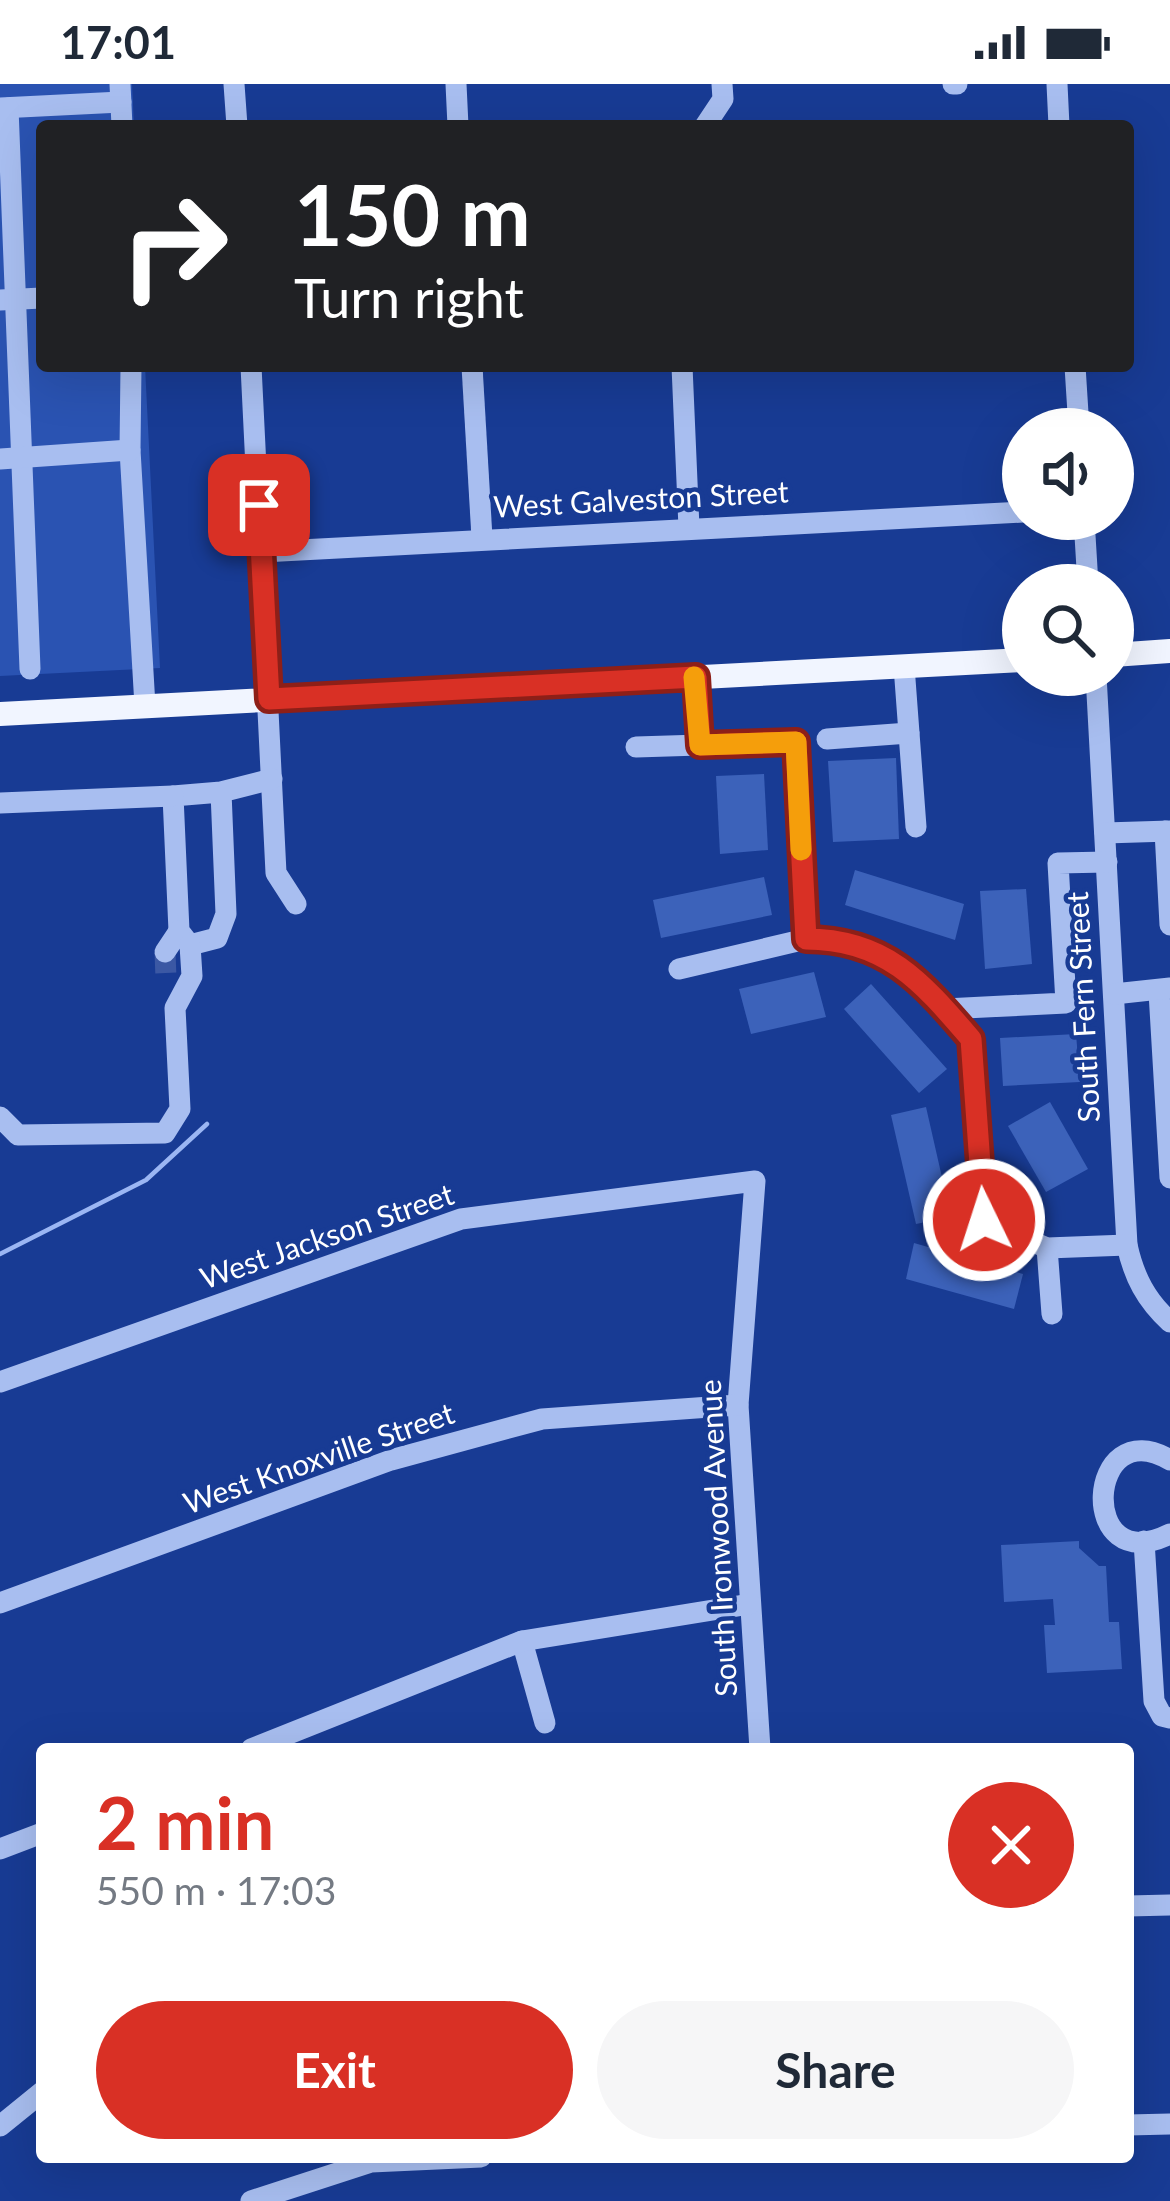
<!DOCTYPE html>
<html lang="en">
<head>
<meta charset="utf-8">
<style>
	body { margin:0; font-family:Lato,sans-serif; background:#f6f6f7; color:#1f2937; height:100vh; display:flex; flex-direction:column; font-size:45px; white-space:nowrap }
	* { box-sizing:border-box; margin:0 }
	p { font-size:39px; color:#747a83 }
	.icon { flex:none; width:66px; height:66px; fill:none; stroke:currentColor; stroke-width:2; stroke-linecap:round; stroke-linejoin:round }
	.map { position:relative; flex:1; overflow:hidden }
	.details { position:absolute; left:36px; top:1659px; width:1098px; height:420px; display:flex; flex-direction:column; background:#fff; border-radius:12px; box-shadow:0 12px 48px #0002 }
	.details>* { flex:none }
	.top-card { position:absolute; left:36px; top:36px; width:1098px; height:252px; border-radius:12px; box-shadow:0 12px 48px #0002; background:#202124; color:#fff; overflow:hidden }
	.controls { position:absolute; left:1002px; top:324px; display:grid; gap:24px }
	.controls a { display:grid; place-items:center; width:132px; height:132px; border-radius:50%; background:#fff; box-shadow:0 12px 48px #0002; font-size:60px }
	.pin { position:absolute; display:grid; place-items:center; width:102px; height:102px; color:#fff; margin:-51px; border-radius:24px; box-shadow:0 6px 18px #0006 }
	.me { position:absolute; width:132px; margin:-66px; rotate:356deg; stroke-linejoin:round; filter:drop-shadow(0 0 9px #0008) }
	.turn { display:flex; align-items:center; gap:42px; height:252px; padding:0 60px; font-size:54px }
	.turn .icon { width:156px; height:156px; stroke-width:2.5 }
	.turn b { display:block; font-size:84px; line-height:102px }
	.round { display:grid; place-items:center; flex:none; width:126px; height:126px; border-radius:63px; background:#f6f6f7 }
	.summary { display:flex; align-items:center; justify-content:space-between; height:204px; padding:0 60px }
	h1 { font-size:72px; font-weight:700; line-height:90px; color:#d93025 }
	.action { display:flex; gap:24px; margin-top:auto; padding:24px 60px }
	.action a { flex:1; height:138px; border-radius:72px; background:#d93025; color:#fff; font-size:48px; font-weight:700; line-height:138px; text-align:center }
	.action a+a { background:#f6f6f7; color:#1f2937 }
	.status { display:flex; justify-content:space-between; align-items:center; height:84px; padding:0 60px; background:#fff; direction:ltr }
	.status svg { height:33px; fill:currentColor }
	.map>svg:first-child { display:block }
	.green { fill:#2a53b2 }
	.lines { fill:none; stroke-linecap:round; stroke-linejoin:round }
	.stream { stroke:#9bb6f3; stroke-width:4.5 }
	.building { fill:#3c62ba }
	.minor-tunnel { stroke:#3b58a4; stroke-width:21; stroke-dasharray:21 10; stroke-linecap:butt }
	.minor { stroke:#a8bef0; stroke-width:21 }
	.major { stroke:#f1f5ff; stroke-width:24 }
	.route-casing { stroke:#8d1f18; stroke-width:30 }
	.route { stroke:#d93025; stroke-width:21 }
	.slow { stroke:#f59e0b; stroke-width:21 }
	.labels { text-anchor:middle; stroke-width:9; stroke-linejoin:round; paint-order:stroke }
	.street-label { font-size:30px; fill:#fff; stroke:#183b94 }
</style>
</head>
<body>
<div class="status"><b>17:01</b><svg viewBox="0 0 49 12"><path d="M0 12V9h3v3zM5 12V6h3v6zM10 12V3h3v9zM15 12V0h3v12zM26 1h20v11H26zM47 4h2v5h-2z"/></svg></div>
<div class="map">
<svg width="1170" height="2117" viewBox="0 0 1170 2117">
	<rect width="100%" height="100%" fill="#183b94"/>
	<path class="green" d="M0,0H132L134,42H42V282H145L160,584L0,592Z"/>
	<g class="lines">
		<path class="stream" d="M0,1170L146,1096L207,1040"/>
	</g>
	<g class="building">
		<path d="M896,674L899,755L833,758L828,677Z"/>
		<path d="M764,690L768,766L720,770L716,692Z"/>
		<path d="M855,786L964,820L955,856L845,821Z"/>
		<path d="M764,793L772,831L661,854L653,816Z"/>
		<path d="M1026,805L1032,880L985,885L980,807Z"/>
		<path d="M814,888L826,933L751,950L739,905Z"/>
		<path d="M871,900L947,985L919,1009L844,925Z"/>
		<path d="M1076,950L1080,998L1003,1002L1000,954Z"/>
		<path d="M1050,1018L1088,1085L1046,1108L1008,1042Z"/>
		<path d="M926,1023L951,1133L916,1140L891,1031Z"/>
		<path d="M914,1159L1023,1190L1014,1225L906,1195Z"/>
		<path d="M1079,1457V1464L1099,1482H1106L1109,1538H1119L1122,1585L1047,1589L1044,1541H1055L1053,1515L1004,1518L1001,1461Z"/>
	</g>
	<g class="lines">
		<path class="minor-tunnel" d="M165,868L166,894"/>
		<g class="minor">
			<path d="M120,0L122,42"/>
			<path d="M234,0L237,42"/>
			<path d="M456,0L458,42"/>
			<path d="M953,0H957"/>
			<path d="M1057,0L1059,42"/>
			<path d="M0,24L121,18"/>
			<path d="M8,24L30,585"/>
			<path d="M705,42L723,15L722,0"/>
			<path d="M0,216L42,214"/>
			<path d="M131,282L130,366L145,622"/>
			<path d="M251,282L276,789L296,820"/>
			<path d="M472,282L482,454"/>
			<path d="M682,282L689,444"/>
			<path d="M1075,282L1079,345"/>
			<path d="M0,375L130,366"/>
			<path d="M1084,435L1088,501"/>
			<path d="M262,468L1023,428"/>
			<path d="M904,582L916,743"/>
			<path d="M1096,591L1127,1161C1134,1193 1146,1216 1170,1238"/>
			<path d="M696,593L700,661"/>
			<path d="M827,655L909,649"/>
			<path d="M636,663L796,658L806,855L679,885"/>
			<path d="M221,708L173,712L179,847L190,861L217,854L226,830L221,708L272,695"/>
			<path d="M0,719L173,712"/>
			<path d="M1165,747L1170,841"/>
			<path d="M1105,749L1170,747"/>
			<path d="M806,855H837L882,869L945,925L971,955L984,1136L1047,1164L1127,1161"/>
			<path d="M165,868L179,847"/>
			<path d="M1159,908L1170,1094"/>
			<path d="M1114,910L1170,904"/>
			<path d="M945,925L1066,919L1058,779L1107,778"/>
			<path d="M0,1033L18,1051L165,1049L180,1025L175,924L192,892L190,861"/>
			<path d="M1047,1164L1052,1230"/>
			<path d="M0,1298L461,1135L755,1097L738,1321L760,1665"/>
			<path d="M1170,1376C1086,1326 1076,1497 1170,1450"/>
			<path d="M1144,1457L1154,1617L1162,1632L1170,1634"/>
			<path d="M0,1519L391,1376L542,1335L738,1321"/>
			<path d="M522,1557L545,1639"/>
			<path d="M251,1665L522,1557L750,1520"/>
			<path d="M0,1765L42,1749"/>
			<path d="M1128,1822L1170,1821"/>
			<path d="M1128,2041L1170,2040"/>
			<path d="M0,2042L42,2008"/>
			<path d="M251,2117L371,2078L481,2073"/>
		</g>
		<g class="major">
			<path d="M1113,571L1170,567"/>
			<path d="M0,630L1023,576"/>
		</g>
	</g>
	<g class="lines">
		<defs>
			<path id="route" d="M259,421L269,615L696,593L700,661L796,658L806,855C886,855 922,898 971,955L984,1136"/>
		</defs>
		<use href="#route" class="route-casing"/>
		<use href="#route" class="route"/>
		<path class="slow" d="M694,593L700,661L796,658L801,766"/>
	</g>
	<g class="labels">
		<g class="street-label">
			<text transform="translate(641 416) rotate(-3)" y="10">West Galveston Street</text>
			<text transform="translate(1084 923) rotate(-93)" y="10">South Fern Street</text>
			<text transform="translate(327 1153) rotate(-19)" y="10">West Jackson Street</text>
			<text transform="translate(319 1375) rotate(-19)" y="10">West Knoxville Street</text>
			<text transform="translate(719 1454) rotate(-93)" y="10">South Ironwood Avenue</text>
		</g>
	</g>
</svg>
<div class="controls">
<a><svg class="icon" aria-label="sound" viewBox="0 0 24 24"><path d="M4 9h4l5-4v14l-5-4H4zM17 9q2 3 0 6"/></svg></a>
<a><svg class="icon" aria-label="search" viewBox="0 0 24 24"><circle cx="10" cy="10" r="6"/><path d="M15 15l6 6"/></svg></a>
</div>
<div class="pin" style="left:259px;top:421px;background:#d93025"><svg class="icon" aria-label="arrive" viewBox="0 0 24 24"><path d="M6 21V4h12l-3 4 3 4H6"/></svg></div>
<svg class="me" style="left:984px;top:1136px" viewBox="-20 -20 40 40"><circle r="17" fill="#d93025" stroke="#fff" stroke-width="3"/><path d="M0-11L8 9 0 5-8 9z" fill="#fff"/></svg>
<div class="top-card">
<div class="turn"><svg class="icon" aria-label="right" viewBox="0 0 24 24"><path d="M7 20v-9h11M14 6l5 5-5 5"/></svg><div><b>150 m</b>Turn right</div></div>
</div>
<section class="details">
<div class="summary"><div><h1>2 min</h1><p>550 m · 17:03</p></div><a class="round" style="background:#d93025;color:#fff"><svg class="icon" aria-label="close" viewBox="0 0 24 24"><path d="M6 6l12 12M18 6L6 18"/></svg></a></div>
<div class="action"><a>Exit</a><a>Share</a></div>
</section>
</div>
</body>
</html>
